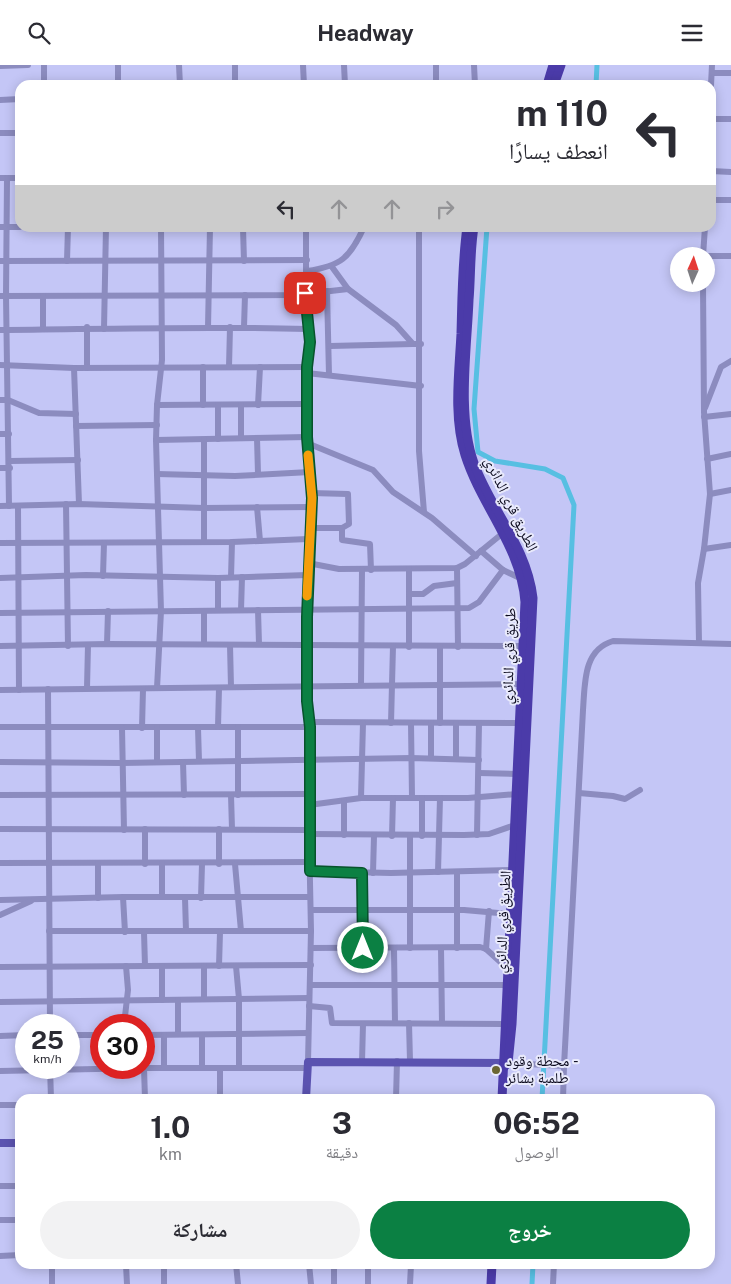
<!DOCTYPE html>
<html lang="ar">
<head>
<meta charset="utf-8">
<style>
	body { margin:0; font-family:"Public Sans","Noto Naskh Arabic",sans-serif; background:#f2f2f3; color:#2b2b33; direction:rtl; height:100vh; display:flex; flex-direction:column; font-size:19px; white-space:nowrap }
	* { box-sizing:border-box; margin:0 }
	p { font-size:16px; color:#7c7c81 }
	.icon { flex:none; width:28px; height:28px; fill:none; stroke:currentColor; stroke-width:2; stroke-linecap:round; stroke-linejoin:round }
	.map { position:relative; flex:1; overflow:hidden; direction:ltr }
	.panel { position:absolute; left:15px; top:1029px; width:700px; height:175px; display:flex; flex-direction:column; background:#fff; border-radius:15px; box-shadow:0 2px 12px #0003; direction:rtl }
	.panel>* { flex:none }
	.guide { position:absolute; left:15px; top:15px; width:701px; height:152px; border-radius:15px; box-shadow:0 2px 12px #0003; direction:rtl; background:#fff; color:#2b2b33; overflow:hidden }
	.needle { width:32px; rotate:3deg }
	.tools { position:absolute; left:670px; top:182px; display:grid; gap:10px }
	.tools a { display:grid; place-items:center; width:45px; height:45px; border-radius:50%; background:#fff; box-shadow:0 2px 12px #0003; font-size:25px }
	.speed { position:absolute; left:15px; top:949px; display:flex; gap:10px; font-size:25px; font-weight:700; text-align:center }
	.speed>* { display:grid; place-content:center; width:65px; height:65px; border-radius:50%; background:#fff; box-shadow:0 2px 12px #0003; line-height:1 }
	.speed small { font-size:12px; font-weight:400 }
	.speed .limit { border:8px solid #d22; background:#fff; color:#111 }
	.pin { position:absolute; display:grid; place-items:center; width:42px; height:42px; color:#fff; margin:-21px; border-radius:10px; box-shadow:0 2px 8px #0006 }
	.me { position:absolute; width:55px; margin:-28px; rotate:0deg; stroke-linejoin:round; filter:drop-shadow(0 0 4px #0008) }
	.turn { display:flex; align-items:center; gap:18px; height:105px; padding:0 25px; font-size:22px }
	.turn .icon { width:65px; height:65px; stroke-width:2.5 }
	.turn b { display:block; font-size:35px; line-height:42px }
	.lanes { display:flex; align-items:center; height:48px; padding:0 25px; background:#0003; justify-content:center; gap:25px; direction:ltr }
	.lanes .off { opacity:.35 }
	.eta { display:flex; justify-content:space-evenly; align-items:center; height:85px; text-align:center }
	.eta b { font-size:30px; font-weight:700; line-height:35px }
	.action { display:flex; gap:10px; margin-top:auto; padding:10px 25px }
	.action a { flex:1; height:58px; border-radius:30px; background:#0b8043; color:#fff; font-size:20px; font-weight:700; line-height:58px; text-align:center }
	.action a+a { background:#f2f2f3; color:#2b2b33 }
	header { display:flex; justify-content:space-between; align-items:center; height:65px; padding:0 25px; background:#fff; font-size:22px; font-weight:700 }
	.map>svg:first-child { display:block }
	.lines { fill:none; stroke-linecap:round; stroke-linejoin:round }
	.canal { stroke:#57bfe2; stroke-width:5 }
	.minor { stroke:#8c8cbf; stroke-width:6 }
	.major { stroke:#5b53b0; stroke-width:8 }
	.highway { stroke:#4b3ba9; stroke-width:9 }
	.route-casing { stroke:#07532c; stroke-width:12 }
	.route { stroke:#0b8043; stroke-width:9 }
	.slow { stroke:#f59e0b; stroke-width:9 }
	.poi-dot { fill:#6b6633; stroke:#e9eafc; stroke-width:2 }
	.labels { text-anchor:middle; stroke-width:4; stroke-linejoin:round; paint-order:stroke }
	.street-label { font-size:15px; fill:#0a091d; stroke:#e9eafc }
	.poi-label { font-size:15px; fill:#0a091d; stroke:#e9eafc; text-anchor:start }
</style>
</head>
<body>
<header><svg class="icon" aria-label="menu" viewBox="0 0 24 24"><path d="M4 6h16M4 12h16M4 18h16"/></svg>Headway<svg class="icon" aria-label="search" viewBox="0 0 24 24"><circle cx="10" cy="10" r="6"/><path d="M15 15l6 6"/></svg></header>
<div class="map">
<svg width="731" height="1219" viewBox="0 0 731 1219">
	<rect width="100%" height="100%" fill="#c4c6f6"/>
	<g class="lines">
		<g class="canal">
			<path d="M596,20L597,0"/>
			<path d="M487,162L474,344L478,387L495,396L545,404L563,413L574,440L542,1034"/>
			<path d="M532,1219L533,1199"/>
		</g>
		<g class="minor">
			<path d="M44,0V20"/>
			<path d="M118,0V20"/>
			<path d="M179,0L180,20"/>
			<path d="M303,0L304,20"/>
			<path d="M344,0L345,20"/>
			<path d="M474,0L475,20"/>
			<path d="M0,1L28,0"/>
			<path d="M712,8H731"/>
			<path d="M235,20V0"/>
			<path d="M436,20V0"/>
			<path d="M711,20L712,0"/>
			<path d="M0,35L20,34"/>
			<path d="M711,54H731"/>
			<path d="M0,68H20"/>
			<path d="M711,106L731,107"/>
			<path d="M0,113H20"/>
			<path d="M7,113L6,231L9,441"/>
			<path d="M711,135H731"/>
			<path d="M0,162H20"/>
			<path d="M222,162H256"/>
			<path d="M306,162V237L310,279L307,302V372L312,433L307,552V636L310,662L309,769L311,866L308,997"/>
			<path d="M419,162V386L424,447"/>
			<path d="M243,163L244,196"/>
			<path d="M703,191L705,162"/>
			<path d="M703,191H731"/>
			<path d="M0,196L307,195"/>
			<path d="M67,196L68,162"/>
			<path d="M332,202L348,224L396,260L413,279H421"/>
			<path d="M307,206C341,201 350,193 364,162"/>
			<path d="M327,226L329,310"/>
			<path d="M0,231L296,230L348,224"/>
			<path d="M87,262V303"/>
			<path d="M244,262L245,230"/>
			<path d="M208,263L210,162"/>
			<path d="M43,264V231"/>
			<path d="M104,264L106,162"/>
			<path d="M0,265C103,264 205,261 307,264"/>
			<path d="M330,281L413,279"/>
			<path d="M0,300L74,303L307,302"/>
			<path d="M229,302L230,262"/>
			<path d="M74,303L79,439"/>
			<path d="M307,308L421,321"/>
			<path d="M0,335H8L39,348L76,349"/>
			<path d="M157,340L307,339"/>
			<path d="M203,340V302"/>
			<path d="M241,340V373"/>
			<path d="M258,340L260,302"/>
			<path d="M705,343L721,302L731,296"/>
			<path d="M704,352L731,349"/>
			<path d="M76,361L157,360"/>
			<path d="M0,369H9"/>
			<path d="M257,373L258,409"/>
			<path d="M218,374V340"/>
			<path d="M156,375L307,372"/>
			<path d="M204,375V477"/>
			<path d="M307,378L373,405L393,427L432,453L476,491"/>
			<path d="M707,394L731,389"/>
			<path d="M10,396L78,395"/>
			<path d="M0,403H10"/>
			<path d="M157,409L235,411L310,407"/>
			<path d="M710,429L731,425"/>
			<path d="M66,439L68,581"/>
			<path d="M0,441L79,439L204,443L312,442"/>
			<path d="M18,441L19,625"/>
			<path d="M257,442L260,476"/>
			<path d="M309,463H342L349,459L348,429L311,428"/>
			<path d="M342,463V475L370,479L371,505"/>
			<path d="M0,478L232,477L308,474"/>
			<path d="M704,484L731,480"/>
			<path d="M481,486L503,505L522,514"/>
			<path d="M308,498L339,504L457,503L465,499L503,468"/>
			<path d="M457,503L458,582"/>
			<path d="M409,504V582"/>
			<path d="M103,511L104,478"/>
			<path d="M231,512L232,477"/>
			<path d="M0,513L86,510L218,513L308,510"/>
			<path d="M409,529H423L434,521L457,518"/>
			<path d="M218,545V513"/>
			<path d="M241,545L242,512"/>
			<path d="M258,545L259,579"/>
			<path d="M204,546V579"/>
			<path d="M0,548L469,543L479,537L503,505"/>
			<path d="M699,578L698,518L704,484L710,429L704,347L703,219"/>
			<path d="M107,579L108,546"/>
			<path d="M230,580L231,622"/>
			<path d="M0,581L107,579L524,581"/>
			<path d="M361,619L362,504"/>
			<path d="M87,623L88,580"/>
			<path d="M157,623L161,546L156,375L157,340L162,295L161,162"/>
			<path d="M48,624L50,960"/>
			<path d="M0,625L522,619"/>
			<path d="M310,657L520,658"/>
			<path d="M391,658L393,581"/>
			<path d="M411,658L412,732"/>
			<path d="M440,658V582"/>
			<path d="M0,662H310"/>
			<path d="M218,662L219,623"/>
			<path d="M122,663L124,765"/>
			<path d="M142,663L143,624"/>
			<path d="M198,663L199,696"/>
			<path d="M431,693V658"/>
			<path d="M456,694V659"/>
			<path d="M157,696V663"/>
			<path d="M0,697L122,698L411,693L479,695"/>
			<path d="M183,697L184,730"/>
			<path d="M479,708L518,709"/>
			<path d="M579,728L613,731L625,734L640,725"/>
			<path d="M0,730L310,729"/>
			<path d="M231,730L232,764"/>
			<path d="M238,730V662"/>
			<path d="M361,733L363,658"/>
			<path d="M309,740L361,733H468L517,729"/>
			<path d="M0,764L309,765"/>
			<path d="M145,764V799"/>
			<path d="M309,769L464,770L489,769L515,760"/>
			<path d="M344,770V736"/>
			<path d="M477,770L479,658"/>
			<path d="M392,771L393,733"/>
			<path d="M422,771V733"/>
			<path d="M0,798L309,797"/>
			<path d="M162,799V832"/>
			<path d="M219,799V764"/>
			<path d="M235,799L241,866"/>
			<path d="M309,806L391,808L512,805"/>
			<path d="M438,807L440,733"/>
			<path d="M362,808L363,883"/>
			<path d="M373,808L374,771"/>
			<path d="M123,832L125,867"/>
			<path d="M98,833V799"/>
			<path d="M185,833L186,866"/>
			<path d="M201,833L202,799"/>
			<path d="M0,835L123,832H310"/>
			<path d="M311,845H464L510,849"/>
			<path d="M0,850L31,836"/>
			<path d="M49,866H311"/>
			<path d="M144,867L145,901"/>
			<path d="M311,883L480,882L486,884L507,903"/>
			<path d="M394,883L395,958"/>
			<path d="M410,883V772"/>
			<path d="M441,883L442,958"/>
			<path d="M457,883V807"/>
			<path d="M486,884L489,846"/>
			<path d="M219,901L220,867"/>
			<path d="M236,901L239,934V1003"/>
			<path d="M0,902L311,900"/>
			<path d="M310,920H506"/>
			<path d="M204,934V901"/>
			<path d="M162,935V901"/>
			<path d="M0,937L309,933"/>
			<path d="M309,941L330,943L332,958L504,959"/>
			<path d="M409,958L410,996"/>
			<path d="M124,960L128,925L126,901"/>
			<path d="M178,969V935"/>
			<path d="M69,970H101"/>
			<path d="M144,970L308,968"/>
			<path d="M0,971L26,970"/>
			<path d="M362,997L363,959"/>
			<path d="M508,998L564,1001L583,645C585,618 583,585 613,576L731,579"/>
			<path d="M50,1002L51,1034"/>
			<path d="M144,1003L145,1034"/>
			<path d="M164,1003V970"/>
			<path d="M202,1003V970"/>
			<path d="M220,1003V1034"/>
			<path d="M0,1006L144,1003H308"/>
			<path d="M396,1034L397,996"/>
			<path d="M563,1034L564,1001"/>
			<path d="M0,1040H20"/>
			<path d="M0,1121H20"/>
			<path d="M0,1155H20"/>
			<path d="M0,1191L20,1190"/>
			<path d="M52,1199V1219"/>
			<path d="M66,1199H256"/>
			<path d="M164,1199V1219"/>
			<path d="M236,1199L238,1219"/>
			<path d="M309,1199L311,1219"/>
			<path d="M334,1199V1219"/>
			<path d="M353,1199H459"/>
			<path d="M368,1199V1219"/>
			<path d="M126,1200L127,1219"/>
			<path d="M410,1219L411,1200"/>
			<path d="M553,1219L554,1199"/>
		</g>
		<g class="major">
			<path d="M306,1034L308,997L508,998"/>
			<path d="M0,1078H20"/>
		</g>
		<g class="highway">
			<path d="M547,20L553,0"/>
			<path d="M554,20L561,0"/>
			<path d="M467,162C462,198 462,234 461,269C459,308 453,352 465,390C481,441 521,482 525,537L502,1034"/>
			<path d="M474,162C470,186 471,211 469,235C467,285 457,350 474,398C491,445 527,481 533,533L512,959L508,998L504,1002"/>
			<path d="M491,1219L492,1199"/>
		</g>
	</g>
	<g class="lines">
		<defs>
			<path id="route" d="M305,228L310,277L307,302V372L312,433L307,552V636L310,662V806L362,808L363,883"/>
		</defs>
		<use href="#route" class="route-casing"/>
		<use href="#route" class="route"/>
		<path class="slow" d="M307,531L312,433L308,390"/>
	</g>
	<circle class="poi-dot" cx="496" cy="1005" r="5"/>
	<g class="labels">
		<g class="street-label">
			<text transform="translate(511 439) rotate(64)" y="5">الطريق قري الدائري</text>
			<text transform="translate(509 591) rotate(-88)" y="5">طريق قري الدائري</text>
			<text transform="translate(503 857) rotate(-87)" y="5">الطريق قري الدائري</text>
		</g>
		<g class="poi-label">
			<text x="506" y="1001">محطة وقود -<tspan x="506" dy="17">طلمبة بشائر</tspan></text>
		</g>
	</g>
</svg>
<div class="tools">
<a><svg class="needle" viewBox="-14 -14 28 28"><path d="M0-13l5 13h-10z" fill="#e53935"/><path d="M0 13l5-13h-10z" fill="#7c7c81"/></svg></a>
</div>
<div class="speed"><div>25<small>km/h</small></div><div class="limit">30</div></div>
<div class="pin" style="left:305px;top:228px;background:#d93025"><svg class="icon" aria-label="arrive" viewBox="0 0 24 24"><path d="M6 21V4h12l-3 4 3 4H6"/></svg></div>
<svg class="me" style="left:363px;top:883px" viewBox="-20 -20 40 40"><circle r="17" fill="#0b8043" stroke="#fff" stroke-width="3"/><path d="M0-11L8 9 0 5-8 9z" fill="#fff"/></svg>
<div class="guide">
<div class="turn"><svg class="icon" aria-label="left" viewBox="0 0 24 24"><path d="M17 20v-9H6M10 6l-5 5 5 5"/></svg><div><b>110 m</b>انعطف يسارًا</div></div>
<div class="lanes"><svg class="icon" aria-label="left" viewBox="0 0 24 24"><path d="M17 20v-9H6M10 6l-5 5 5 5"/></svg><svg class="icon off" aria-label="ahead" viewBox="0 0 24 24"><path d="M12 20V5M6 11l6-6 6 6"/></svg><svg class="icon off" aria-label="ahead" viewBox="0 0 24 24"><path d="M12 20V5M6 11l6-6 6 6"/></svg><svg class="icon off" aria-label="right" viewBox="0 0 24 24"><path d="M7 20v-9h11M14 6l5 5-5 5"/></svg></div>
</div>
<section class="panel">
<div class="eta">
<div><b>06:52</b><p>الوصول</p></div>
<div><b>3</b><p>دقيقة</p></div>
<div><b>1.0</b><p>km</p></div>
</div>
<div class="action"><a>خروج</a><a>مشاركة</a></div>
</section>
</div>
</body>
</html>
